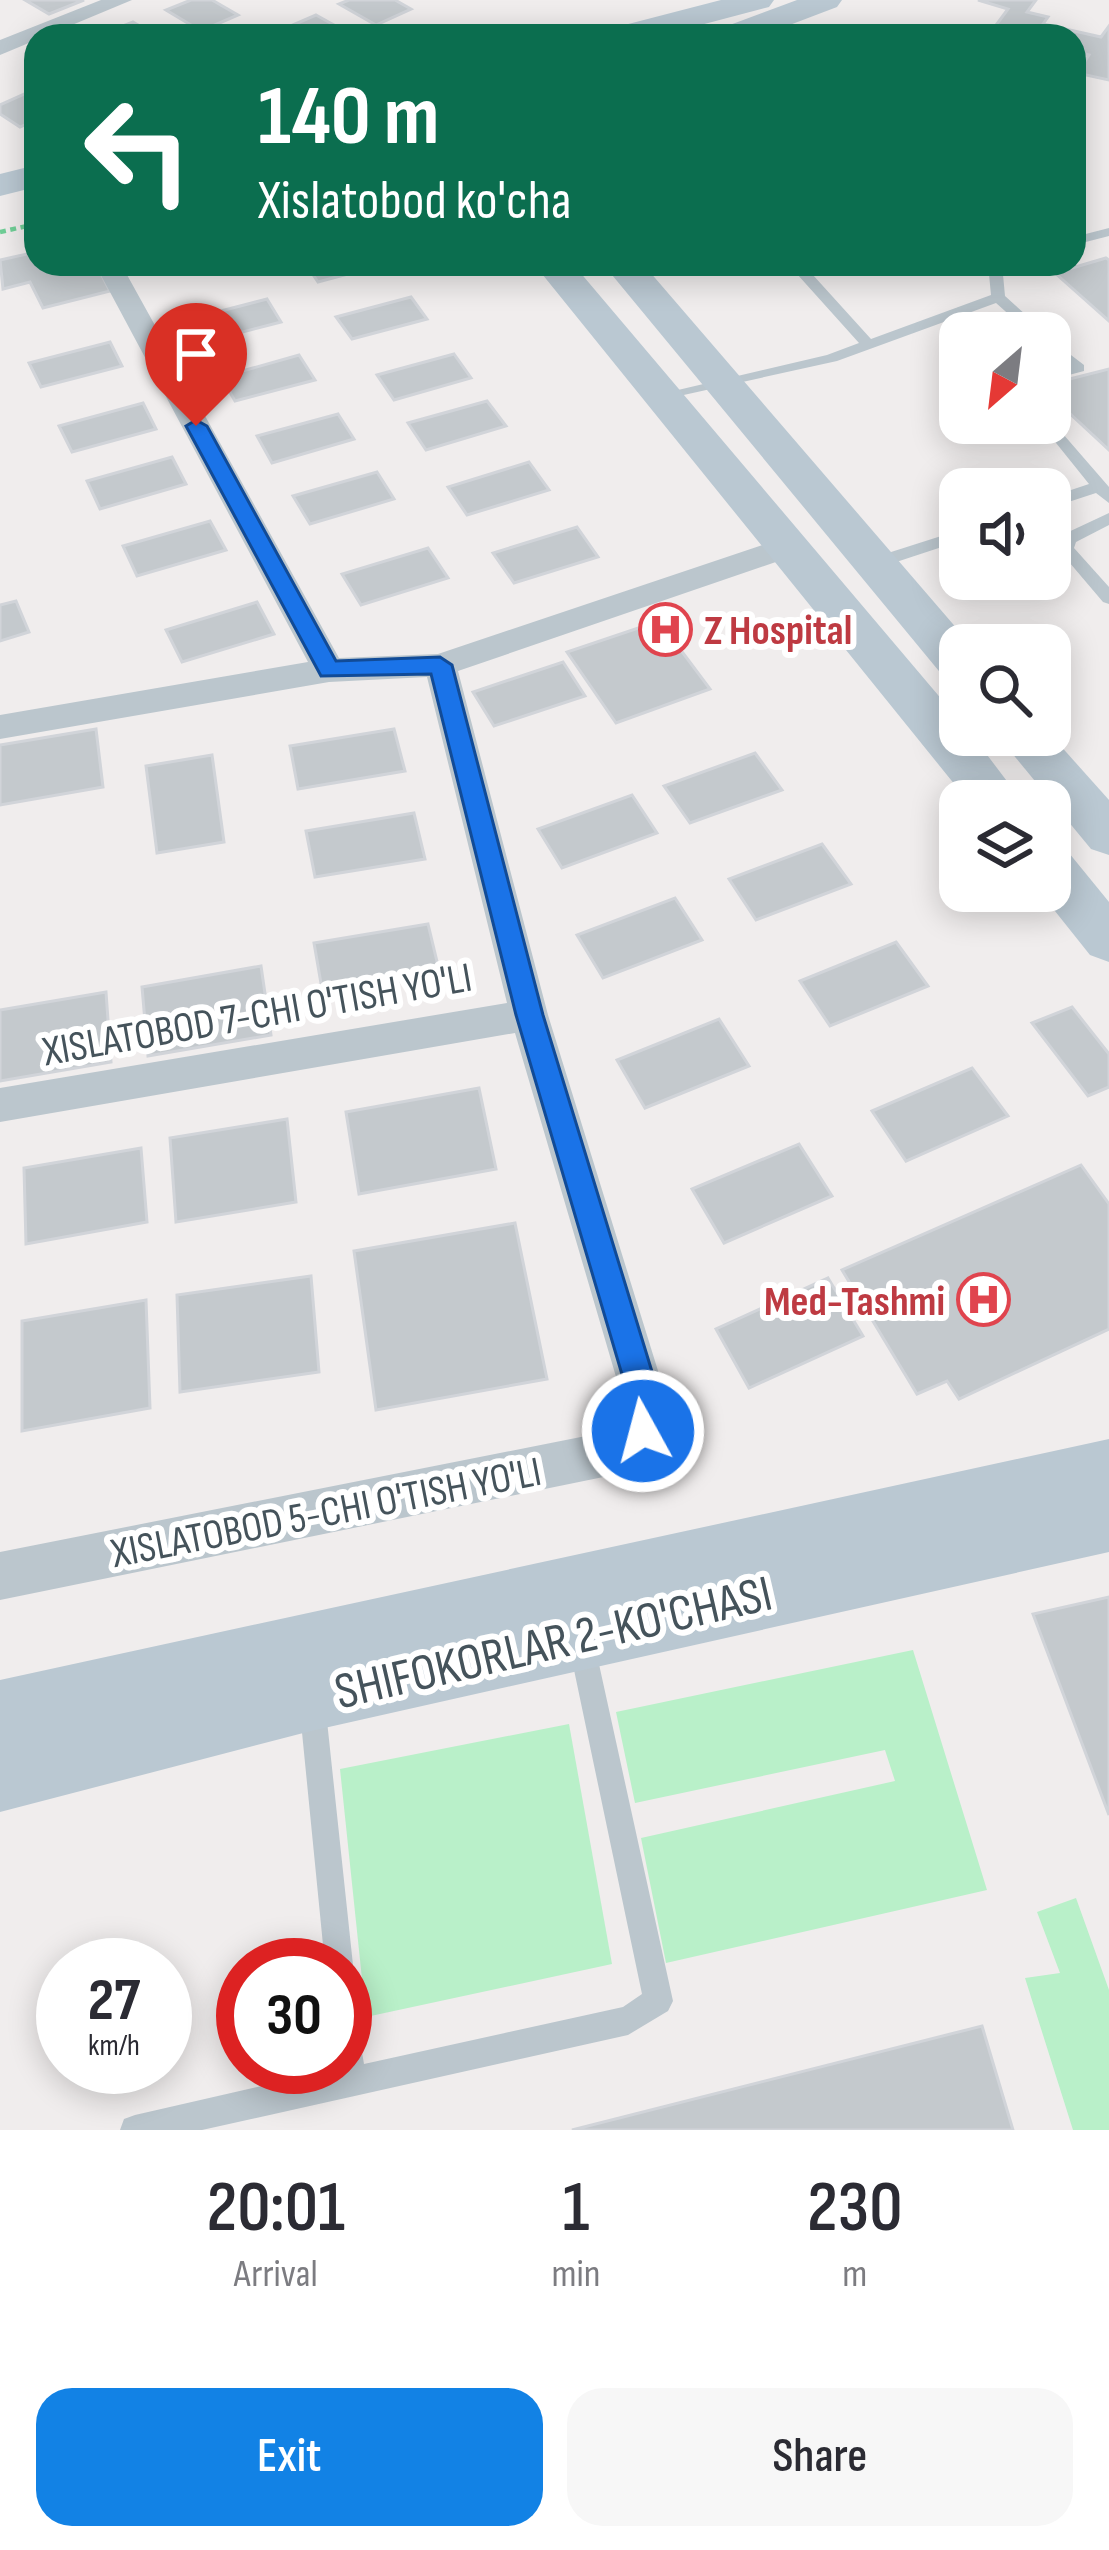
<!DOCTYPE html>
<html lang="en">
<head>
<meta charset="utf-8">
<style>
	body { margin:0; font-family:"Sofia Sans Condensed",sans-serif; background:#f7f7f7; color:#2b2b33; height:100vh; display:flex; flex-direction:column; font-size:45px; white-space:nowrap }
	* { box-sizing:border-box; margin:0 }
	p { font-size:39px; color:#7c7c81 }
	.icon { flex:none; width:66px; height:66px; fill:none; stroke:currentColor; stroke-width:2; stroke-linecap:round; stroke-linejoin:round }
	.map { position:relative; height:2130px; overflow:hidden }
	.panel { display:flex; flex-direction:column; background:#fff; flex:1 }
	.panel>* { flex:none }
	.banner { position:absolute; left:24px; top:24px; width:1062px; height:252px; border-radius:36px; box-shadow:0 6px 30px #0003; background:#0b6e4f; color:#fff; overflow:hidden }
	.needle { width:78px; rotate:208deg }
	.controls { position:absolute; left:939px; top:312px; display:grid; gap:24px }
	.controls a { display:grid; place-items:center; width:132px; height:132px; border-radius:24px; background:#fff; box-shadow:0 6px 30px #0003; font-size:60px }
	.speed { position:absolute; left:36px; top:1938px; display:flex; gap:24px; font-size:60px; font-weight:700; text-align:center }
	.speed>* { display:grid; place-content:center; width:156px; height:156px; border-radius:50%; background:#fff; box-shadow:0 6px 30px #0003; line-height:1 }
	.speed small { font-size:30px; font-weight:400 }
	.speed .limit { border:18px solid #d22; background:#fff; color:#111 }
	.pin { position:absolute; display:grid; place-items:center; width:102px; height:102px; color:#fff; margin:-123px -51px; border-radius:50% 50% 50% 0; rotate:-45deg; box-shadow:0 0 12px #0007 }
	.pin .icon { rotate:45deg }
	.me { position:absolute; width:132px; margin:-66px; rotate:353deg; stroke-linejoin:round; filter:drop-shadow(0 0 9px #0008) }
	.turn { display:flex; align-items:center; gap:42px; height:252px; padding:0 36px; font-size:54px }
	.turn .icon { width:156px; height:156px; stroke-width:2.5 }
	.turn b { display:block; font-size:84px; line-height:102px }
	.eta { display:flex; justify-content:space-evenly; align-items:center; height:204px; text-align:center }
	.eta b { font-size:72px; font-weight:600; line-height:84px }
	.action { display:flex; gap:24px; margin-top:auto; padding:24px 36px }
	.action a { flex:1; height:138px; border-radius:36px; background:#1282e5; color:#fff; font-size:48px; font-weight:600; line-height:138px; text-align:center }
	.action a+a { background:#f7f7f7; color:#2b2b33 }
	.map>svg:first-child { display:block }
	.green { fill:#b9f0c9 }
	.building { fill:#c4c9cd; stroke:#d1d4d9; stroke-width:3 }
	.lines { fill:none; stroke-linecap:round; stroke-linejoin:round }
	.path { stroke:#70cf97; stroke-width:4.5; stroke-dasharray:6 4.5; stroke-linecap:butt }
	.lane { fill:#bbc6cd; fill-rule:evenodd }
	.street { fill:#bbc6cd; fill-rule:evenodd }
	.secondary { fill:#bac8d2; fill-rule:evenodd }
	.route { fill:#1a73e8; stroke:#114b97; stroke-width:3 }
	.labels { text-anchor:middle; stroke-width:12; stroke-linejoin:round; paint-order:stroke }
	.health-label { font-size:42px; font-weight:bold; fill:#be3a42; stroke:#fff; text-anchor:start }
	.street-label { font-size:42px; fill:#45535b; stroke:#fff }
	.near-street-label { font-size:51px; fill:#45535b; stroke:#fff }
</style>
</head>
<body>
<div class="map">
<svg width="1109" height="2130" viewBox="0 0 1109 2130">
	<rect width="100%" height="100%" fill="#f0eded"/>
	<g class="green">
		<path d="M913,1650L987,1890L666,1963L641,1838L895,1781L885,1750L635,1803L616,1712Z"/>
		<path d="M569,1724L612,1964L366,2017L340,1769Z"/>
		<path d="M1076,1898L1109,1990V2130H1073L1025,1978L1060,1973L1037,1912Z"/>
	</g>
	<g class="building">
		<path d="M25,0H84L49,14Z"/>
		<path d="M191,0H212L238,15L201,31L166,10Z"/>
		<path d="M349,0H395L411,9L376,25L339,4Z"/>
		<path d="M978,0H1036L1027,12L1048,17L1043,24L1101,37L1109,26V80L1077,73L1089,55L1074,51V36H988L1008,9Z"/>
		<path d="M316,15L352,35L288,36L279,31Z"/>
		<path d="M133,22L157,36H98Z"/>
		<path d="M29,92L36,96V120L20,127L0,114V105Z"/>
		<path d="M36,252V264H96L110,291L43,308L30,282L3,289L0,260Z"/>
		<path d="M1106,258L1109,260V321L1055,273Z"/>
		<path d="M306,264H385L318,282Z"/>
		<path d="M411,297L427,319L352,339L336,317Z"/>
		<path d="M267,299L281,322L204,342L190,319Z"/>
		<path d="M110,342L122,366L41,387L29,363Z"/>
		<path d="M454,354L471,378L394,400L377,375Z"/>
		<path d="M299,355L315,380L235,401L221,377Z"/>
		<path d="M1109,369V450L1050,395V384Z"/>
		<path d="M487,401L506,426L426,450L408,423Z"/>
		<path d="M143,403L156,429L72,452L59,426Z"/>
		<path d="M338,414L354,439L272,463L257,436Z"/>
		<path d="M172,457L186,484L100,509L87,481Z"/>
		<path d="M529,462L549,490L467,515L448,487Z"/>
		<path d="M377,472L394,499L310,524L293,496Z"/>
		<path d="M210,521L226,550L137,576L123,546Z"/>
		<path d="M577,527L598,557L514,583L493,553Z"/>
		<path d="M428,548L448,578L361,605L342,574Z"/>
		<path d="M16,601L29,632L0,641V605Z"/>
		<path d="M257,602L274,634L182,662L166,630Z"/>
		<path d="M659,621L710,689L616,723L567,652Z"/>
		<path d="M563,662L585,696L494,726L473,692Z"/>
		<path d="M96,729L103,787L0,805V745Z"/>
		<path d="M394,729L405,771L298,789L290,746Z"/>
		<path d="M755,753L782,790L690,823L664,786Z"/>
		<path d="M212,755L224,842L157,853L146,766Z"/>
		<path d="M632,795L657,833L562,868L538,829Z"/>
		<path d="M414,813L425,859L315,877L306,831Z"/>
		<path d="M822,844L851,884L756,920L729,879Z"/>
		<path d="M675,898L702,940L603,978L577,935Z"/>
		<path d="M428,924L440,974L323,995L314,943Z"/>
		<path d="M896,942L928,986L830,1026L800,981Z"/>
		<path d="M261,966L271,1035L148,1056L142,987Z"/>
		<path d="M106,992L111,1062L0,1081V1010Z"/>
		<path d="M1072,1007L1109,1054V1087L1088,1096L1032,1023Z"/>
		<path d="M719,1019L749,1066L645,1108L617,1060Z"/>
		<path d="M972,1068L1008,1116L906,1161L872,1111Z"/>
		<path d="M479,1088L496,1169L359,1194L346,1112Z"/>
		<path d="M287,1119L296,1202L176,1222L170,1138Z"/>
		<path d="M799,1144L832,1196L724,1243L692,1189Z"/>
		<path d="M141,1148L147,1222L26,1244L24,1168Z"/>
		<path d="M1081,1165L1109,1204V1329L959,1399L947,1381L917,1394L842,1270Z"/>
		<path d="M515,1223L547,1379L376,1410L354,1251Z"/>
		<path d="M311,1276L319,1372L180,1392L177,1295Z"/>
		<path d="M828,1278L863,1336L749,1388L716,1329Z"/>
		<path d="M146,1300L150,1408L22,1431V1321Z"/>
		<path d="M1109,1597V1815L1033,1614Z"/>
		<path d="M982,2026L1013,2130H572Z"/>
	</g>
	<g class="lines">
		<path class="path" d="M0,232L36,224"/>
		<g class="lane">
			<path d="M1109,228V236L1074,245V237Z"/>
			<path d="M788,264H803L871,339L991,295L988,264H1002L1005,296L1046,333H1030L996,303L837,361L661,400V394L827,355L859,343Z"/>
			<path d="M1050,339L1084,365V371L1050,380V370L1068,366L1050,351Z"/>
			<path d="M1050,419L1109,487V503L1096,493L1050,508V497L1089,484L1040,423H1050Z"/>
			<path d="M1109,513V525L1076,542L1074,548L1109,587V604L1103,602L1058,549L1062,535Z"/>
			<path d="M960,530V541L872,570L864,564L866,560Z"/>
			<path d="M582,1633L591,1637L595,1646L673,2001L668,2011L628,2035L202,2130H120L124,2119L135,2115L345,2067V2006L355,2011L364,2064L623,2007L642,1994L569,1646L573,1637Z"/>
			<path d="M312,1689L321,1693L325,1702L353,1965L345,1977V1965H325L299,1702L303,1693Z"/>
		</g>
		<g class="street">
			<path d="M101,0H132L0,55V40Z"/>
			<path d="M95,264H121L339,658L438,654L780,539H802L806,546L802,553L458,671L548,1015L663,1387C665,1427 665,1456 623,1473L0,1600V1552L611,1431L620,1422L619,1387L515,1033L0,1122V1088L507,1003L427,677L329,682L0,739V715L308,662Z"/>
		</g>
		<g class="secondary">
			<path d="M721,0H774L769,7L659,36H605L609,29Z"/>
			<path d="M797,0H842L837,7L761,36H715L719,29Z"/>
			<path d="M36,165V187L0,196V174Z"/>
			<path d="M534,264H573L960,721V735H972L1022,801H968Z"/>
			<path d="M603,264H643L971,645H960V681L943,676Z"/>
			<path d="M1050,734L1109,800V855L1091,849L997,735Z"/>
			<path d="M1050,847L1069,853L1109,902V962L1090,955L1039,891H1050Z"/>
			<path d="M1109,1439V1552L311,1731L0,1812V1680Z"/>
		</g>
	</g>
	<path class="route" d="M196,420L207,426L336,661L440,657L452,665L543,1015L657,1388L659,1431L654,1442L643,1446L632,1442L626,1388L516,1015L431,674L321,676L186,426Z"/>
	<defs>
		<symbol id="hospital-ring" viewBox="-11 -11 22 22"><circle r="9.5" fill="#fff" stroke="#e0444e" stroke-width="1.5"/><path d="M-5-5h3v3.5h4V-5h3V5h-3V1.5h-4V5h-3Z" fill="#e0444e"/></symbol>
	</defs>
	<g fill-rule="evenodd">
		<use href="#hospital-ring" x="636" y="600" width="59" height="59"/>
		<use href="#hospital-ring" x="954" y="1270" width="59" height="59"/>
	</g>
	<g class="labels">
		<g class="health-label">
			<text x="704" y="644">Z Hospital</text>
			<text x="945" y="1315" text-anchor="end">Med-Tashmi</text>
		</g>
		<g class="street-label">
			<text transform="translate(257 1013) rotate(-10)" y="15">XISLATOBOD 7-CHI O'TISH YO'LI</text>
			<text transform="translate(326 1511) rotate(-11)" y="15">XISLATOBOD 5-CHI O'TISH YO'LI</text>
		</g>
		<g class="near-street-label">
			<text transform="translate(553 1641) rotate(-13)" y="18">SHIFOKORLAR 2-KO'CHASI</text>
		</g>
	</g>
</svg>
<div class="controls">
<a><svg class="needle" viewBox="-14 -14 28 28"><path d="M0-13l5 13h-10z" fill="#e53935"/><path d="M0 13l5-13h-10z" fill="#7c7c81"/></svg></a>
<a><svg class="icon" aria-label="sound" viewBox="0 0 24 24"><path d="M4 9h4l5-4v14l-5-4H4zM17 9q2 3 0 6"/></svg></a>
<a><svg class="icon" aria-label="search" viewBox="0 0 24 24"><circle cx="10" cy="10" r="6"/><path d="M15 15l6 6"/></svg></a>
<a><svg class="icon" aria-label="layers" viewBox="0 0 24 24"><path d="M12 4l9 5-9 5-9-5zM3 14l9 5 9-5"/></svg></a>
</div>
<div class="speed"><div>27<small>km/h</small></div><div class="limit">30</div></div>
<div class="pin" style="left:196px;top:426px;background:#d93025"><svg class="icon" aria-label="arrive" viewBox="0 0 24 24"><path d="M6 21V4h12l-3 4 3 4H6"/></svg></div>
<svg class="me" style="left:643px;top:1431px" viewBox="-20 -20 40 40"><circle r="17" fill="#1a73e8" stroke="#fff" stroke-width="3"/><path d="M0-11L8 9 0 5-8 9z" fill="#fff"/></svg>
<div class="banner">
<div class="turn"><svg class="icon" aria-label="left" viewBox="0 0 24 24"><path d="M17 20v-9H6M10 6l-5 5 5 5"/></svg><div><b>140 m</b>Xislatobod ko'cha</div></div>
</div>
</div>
<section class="panel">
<div class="eta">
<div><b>20:01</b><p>Arrival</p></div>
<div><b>1</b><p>min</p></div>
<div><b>230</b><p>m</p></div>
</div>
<div class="action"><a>Exit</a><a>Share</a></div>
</section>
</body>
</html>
